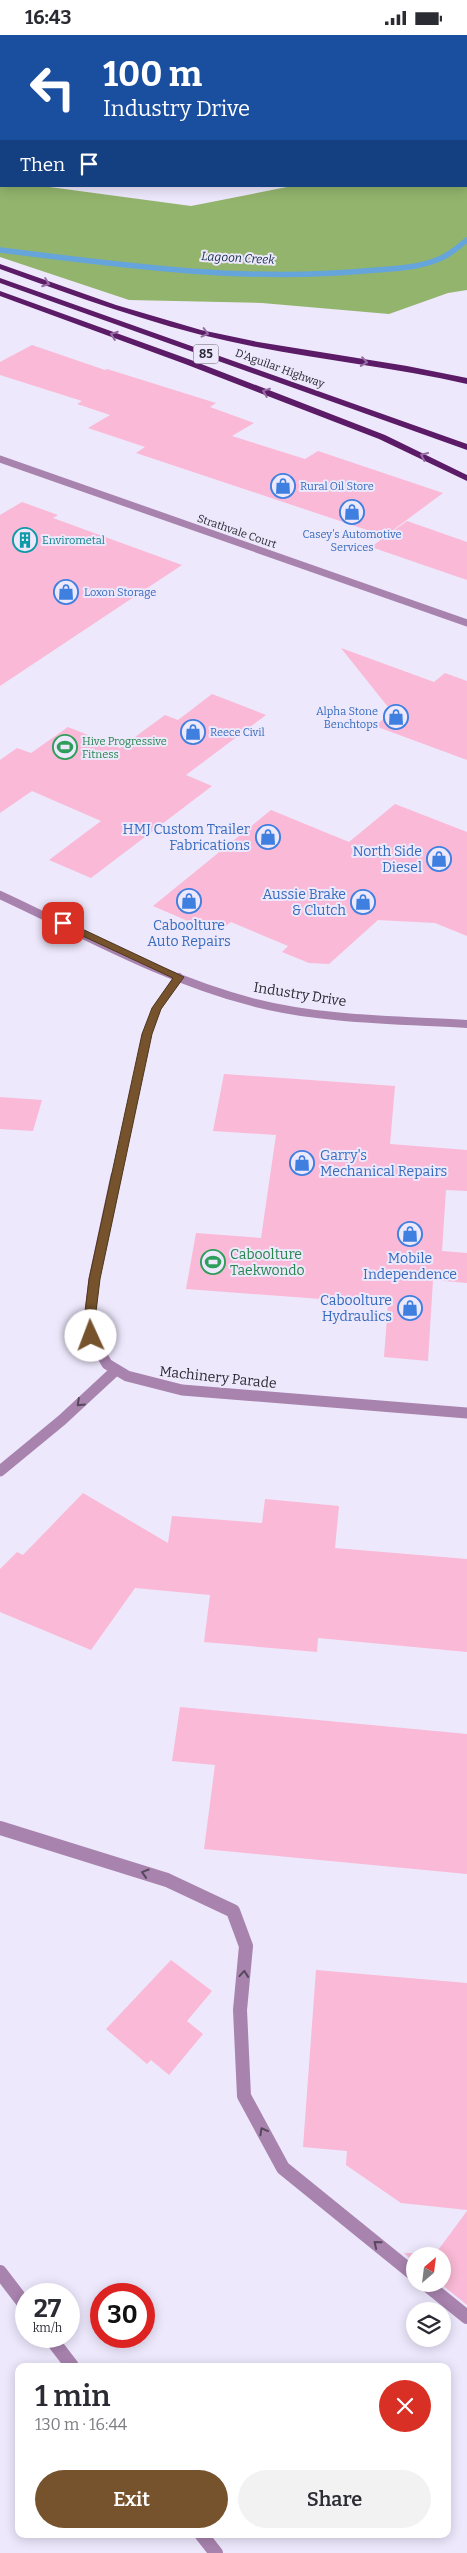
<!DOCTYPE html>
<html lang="en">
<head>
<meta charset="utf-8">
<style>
	body { margin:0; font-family:Bitter,serif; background:#f2f2f3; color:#2b2b33; height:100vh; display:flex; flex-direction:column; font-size:19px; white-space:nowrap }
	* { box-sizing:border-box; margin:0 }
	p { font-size:16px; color:#7c7c81 }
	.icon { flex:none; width:28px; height:28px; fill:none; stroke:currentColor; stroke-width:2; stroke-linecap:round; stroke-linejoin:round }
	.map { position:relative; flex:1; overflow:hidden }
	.drawer { position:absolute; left:15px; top:2328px; width:436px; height:175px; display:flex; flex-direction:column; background:#fff; border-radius:10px; box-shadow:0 2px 12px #0003 }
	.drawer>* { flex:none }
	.guide { position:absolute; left:0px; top:0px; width:468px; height:152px; box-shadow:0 2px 12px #0003; background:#1a4fa0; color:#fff; overflow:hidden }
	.needle { width:32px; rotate:28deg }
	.tools { position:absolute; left:406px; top:2212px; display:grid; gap:10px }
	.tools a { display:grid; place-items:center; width:45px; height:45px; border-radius:50%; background:#fff; box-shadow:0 2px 12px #0003; font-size:25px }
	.speed { position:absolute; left:15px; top:2248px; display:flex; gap:10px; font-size:25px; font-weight:700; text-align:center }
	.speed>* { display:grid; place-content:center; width:65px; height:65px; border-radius:50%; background:#fff; box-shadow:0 2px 12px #0003; line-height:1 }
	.speed small { font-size:12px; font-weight:400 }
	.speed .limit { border:8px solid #d22; background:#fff; color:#111 }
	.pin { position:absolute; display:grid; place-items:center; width:42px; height:42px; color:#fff; margin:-21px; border-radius:10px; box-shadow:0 2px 8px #0006 }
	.me { position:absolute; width:55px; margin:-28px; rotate:358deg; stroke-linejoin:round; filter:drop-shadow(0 0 4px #0008) }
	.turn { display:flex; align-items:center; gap:18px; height:105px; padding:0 20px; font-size:22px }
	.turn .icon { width:65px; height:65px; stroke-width:2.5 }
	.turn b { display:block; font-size:35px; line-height:42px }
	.then { display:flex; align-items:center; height:48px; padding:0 20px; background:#0003; gap:10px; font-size:19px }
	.round { display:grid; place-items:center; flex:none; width:52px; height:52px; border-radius:26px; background:#f2f2f3 }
	.head { display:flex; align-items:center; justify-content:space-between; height:85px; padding:0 20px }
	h1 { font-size:30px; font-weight:600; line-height:38px }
	.cta { display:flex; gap:10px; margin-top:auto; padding:10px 20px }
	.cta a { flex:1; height:58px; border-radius:30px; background:#76532c; color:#fff; font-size:20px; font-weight:600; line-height:58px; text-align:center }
	.cta a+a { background:#f2f2f3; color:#2b2b33 }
	.status { display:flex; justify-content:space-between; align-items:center; height:35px; padding:0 25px; background:#fff; direction:ltr }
	.status svg { height:14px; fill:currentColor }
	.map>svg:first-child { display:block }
	.forest { fill:#93b46c }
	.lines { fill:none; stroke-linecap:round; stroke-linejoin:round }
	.stream { stroke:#65a5dc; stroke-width:5.5 }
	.building { fill:#fab9d6 }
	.service-far1 { stroke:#a883ae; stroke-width:11 }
	.service { stroke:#a883ae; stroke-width:14 }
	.minor-far2 { stroke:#a883ae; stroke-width:7 }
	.minor-far1 { stroke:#a883ae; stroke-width:8 }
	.minor { stroke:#a883ae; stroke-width:11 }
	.trunk { fill:#5c1b67; fill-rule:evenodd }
	.oneway { stroke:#966da3 }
	.oneway2 { stroke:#56485d }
	.route { fill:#76532c; stroke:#4d361d }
	.labels { text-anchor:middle; stroke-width:4; stroke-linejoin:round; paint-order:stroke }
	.far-street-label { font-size:11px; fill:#2a2831; stroke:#ede8fc }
	.far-shop-label { font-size:11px; fill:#366cbe; stroke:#ede8fc; text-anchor:start }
	.far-culture-label { font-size:11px; fill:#0d838f; stroke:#ede8fc; text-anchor:start }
	.far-leisure-label { font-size:11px; fill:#27864d; stroke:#ede8fc; text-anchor:start }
	.far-water-label { font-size:12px; font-style:italic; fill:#122e45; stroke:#ede8fc }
	.shield { fill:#ede8fc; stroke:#64626e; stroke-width:1 }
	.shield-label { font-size:12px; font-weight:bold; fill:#2a2831 }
	.shop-label { font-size:14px; fill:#366cbe; stroke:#ede8fc; text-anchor:end }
	.street-label { font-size:14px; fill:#2a2831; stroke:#ede8fc }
	.leisure-label { font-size:14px; fill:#27864d; stroke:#ede8fc; text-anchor:start }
</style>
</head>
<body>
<div class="status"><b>16:43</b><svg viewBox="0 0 49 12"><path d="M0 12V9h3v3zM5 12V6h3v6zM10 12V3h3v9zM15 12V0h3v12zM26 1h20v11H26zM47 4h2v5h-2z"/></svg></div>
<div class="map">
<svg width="467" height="2518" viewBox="0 0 467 2518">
	<rect width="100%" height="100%" fill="#ede8fc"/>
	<path class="forest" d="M467,91V255L448,258L389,279L262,268L129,265L0,222V146L1,151H42L191,171L292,151H466Z"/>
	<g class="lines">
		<path class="stream" d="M0,215C121,230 242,247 364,236C388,234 416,234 439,224C450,220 458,212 467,205"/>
	</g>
	<g class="building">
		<path d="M32,310L105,335L107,334L216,368L210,372L254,388L232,401L305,424L318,416L443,458L385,501L136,418L145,412L88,393L110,380L77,369L82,366L0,340V327Z"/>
		<path d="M22,467L58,480L53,483L182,530L0,651V480Z"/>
		<path d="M407,486L467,507V545L371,512Z"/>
		<path d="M341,613L434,647L445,638L467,646V725L375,691L392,677Z"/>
		<path d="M212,659L266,680L186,740L212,751L91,843L49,825L101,786L32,756L0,778V725L17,713L31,718L68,692L120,713L165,680L178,685Z"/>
		<path d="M395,769L467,797V901L435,888L378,885L329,929L309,928L282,917L288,911L231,887L222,894L202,885L197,890L153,871L271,775L349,807Z"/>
		<path d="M224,1039L395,1051L390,1109L467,1115V1156L446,1155L442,1216L467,1218V1248L433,1245L428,1326L384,1322L388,1269L186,1254L196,1198L261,1203L276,1100L213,1096Z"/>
		<path d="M0,1062L42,1065L33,1096L0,1094Z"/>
		<path d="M83,1458L168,1508L172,1481L262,1488L265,1464L339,1471L335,1513L467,1524V1617L318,1603L317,1617L204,1607L210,1560L135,1553L91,1615L0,1577V1534L17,1517L23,1520Z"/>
		<path d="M180,1672L467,1699V1839L204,1814L215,1730L172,1726Z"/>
		<path d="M171,1925L212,1956L187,1986L203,1999L169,2040L151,2025L147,2029L106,1994Z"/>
		<path d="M316,1935L467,1948V2175L401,2168L346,2130L347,2116L303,2112Z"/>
		<path d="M467,2176V2270L441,2249L442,2221H415V2228L404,2218H436Z"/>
	</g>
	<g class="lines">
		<path class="service-far1" d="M0,1436L62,1385L116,1335"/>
		<g class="service">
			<path d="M0,1793L167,1845L233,1876L246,1911L240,1975L244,2061L283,2133L415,2240"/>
			<path d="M0,2237L26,2271"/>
			<path d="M426,2249L467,2282"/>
			<path d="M49,2301L72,2331"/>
			<path d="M201,2499L216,2518"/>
		</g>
		<path class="minor-far2" d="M0,424L467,588"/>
		<g class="minor-far1">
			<path d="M0,860C82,898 163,944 252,967C322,985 395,985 467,989"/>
			<path d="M116,1142L147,999L157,973L179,942"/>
		</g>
		<path class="minor" d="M116,1141L94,1244L89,1285L91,1301L107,1329L127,1341L182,1355L467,1378"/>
		<g class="trunk">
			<path d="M0,229L116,270L201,295L258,307L407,331L467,343V349C388,331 307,324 228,306C150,289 75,261 0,234Z"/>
			<path d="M0,243L467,409V415L0,248Z"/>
			<path d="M0,256L191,325L385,400L467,440V446L379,404L185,329L0,261Z"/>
		</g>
	</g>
	<defs><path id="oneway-chevron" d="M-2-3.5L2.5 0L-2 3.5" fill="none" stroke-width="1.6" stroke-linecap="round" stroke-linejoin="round" transform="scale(1.25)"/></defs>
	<g class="oneway">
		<use href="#oneway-chevron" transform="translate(46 248) rotate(20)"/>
		<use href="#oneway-chevron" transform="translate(205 298) rotate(14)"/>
		<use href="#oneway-chevron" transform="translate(114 300) rotate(-160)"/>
		<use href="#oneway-chevron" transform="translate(364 327) rotate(9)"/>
		<use href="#oneway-chevron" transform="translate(266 357) rotate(-159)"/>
		<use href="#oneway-chevron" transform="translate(424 421) rotate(-155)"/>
	</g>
	<g class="oneway2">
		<use href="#oneway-chevron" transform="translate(80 1368) rotate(137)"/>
		<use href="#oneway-chevron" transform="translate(145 1838) rotate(-163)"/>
		<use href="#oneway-chevron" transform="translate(244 1939) rotate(-85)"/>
		<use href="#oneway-chevron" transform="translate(263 2096) rotate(-119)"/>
		<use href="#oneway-chevron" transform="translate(377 2209) rotate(-141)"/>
	</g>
	<path class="route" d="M63,885L184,942L161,974L152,999L100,1244L95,1285L97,1301L91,1305L85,1301L84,1285L89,1244L142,999L152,973L173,943L59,890L58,888Z"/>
	<defs>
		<symbol id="shop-ring" viewBox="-11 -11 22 22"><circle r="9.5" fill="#ede8fc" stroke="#3f7fe0" stroke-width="1.5"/><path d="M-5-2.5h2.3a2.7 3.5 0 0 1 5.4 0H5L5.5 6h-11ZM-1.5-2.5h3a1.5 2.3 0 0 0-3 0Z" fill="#3f7fe0"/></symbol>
		<symbol id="building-ring" viewBox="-11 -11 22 22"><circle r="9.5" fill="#ede8fc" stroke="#0f9aa8" stroke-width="1.5"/><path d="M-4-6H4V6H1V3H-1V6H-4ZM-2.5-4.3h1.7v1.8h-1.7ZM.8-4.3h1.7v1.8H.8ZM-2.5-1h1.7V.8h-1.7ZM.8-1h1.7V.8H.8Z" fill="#0f9aa8"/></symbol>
		<symbol id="stadium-ring" viewBox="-11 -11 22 22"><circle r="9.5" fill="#ede8fc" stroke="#2e9e5b" stroke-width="1.5"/><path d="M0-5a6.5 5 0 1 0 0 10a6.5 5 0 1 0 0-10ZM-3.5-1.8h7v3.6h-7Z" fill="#2e9e5b"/></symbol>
	</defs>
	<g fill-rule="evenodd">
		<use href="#shop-ring" x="269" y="437" width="28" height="28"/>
		<use href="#shop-ring" x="338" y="463" width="28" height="28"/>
		<use href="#building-ring" x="11" y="491" width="28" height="28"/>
		<use href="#shop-ring" x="52" y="543" width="28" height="28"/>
		<use href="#shop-ring" x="382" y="668" width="28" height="28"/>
		<use href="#shop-ring" x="179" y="683" width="28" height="28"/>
		<use href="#stadium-ring" x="51" y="698" width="28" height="28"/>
		<use href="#shop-ring" x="254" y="788" width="28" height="28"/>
		<use href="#shop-ring" x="425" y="810" width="28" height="28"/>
		<use href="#shop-ring" x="175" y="852" width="28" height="28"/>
		<use href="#shop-ring" x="349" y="853" width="28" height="28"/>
		<use href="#shop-ring" x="288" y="1114" width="28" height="28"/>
		<use href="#shop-ring" x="396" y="1185" width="28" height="28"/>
		<use href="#stadium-ring" x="199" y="1213" width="28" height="28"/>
		<use href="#shop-ring" x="396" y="1259" width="28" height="28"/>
	</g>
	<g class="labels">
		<g class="far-street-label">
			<text transform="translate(280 333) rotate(20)" y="4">D'Aguilar Highway</text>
			<text transform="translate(237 496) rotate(19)" y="4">Strathvale Court</text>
		</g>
		<g class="far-shop-label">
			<text x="300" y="455">Rural Oil Store</text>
			<text x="352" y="503" text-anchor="middle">Casey's Automotive<tspan x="352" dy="13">Services</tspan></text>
			<text x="84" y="561">Loxon Storage</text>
			<text x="378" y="680" text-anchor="end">Alpha Stone<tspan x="378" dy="13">Benchtops</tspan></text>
			<text x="210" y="701">Reece Civil</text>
		</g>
		<g class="far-culture-label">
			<text x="42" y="509">Envirometal</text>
		</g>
		<g class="far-leisure-label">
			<text x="82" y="710">Hive Progressive<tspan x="82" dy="13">Fitness</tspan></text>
		</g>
		<g class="far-water-label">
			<text transform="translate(238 223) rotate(3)" y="4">Lagoon Creek</text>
		</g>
		<rect class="shield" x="193.5" y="309.5" width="25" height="19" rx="4"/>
		<g class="shield-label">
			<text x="206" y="323">85</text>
		</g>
		<g class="shop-label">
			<text x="250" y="799">HMJ Custom Trailer<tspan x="250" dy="16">Fabrications</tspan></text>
			<text x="422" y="821">North Side<tspan x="422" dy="16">Diesel</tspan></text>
			<text x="346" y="864">Aussie Brake<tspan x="346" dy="16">&amp; Clutch</tspan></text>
			<text x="189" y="895" text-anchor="middle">Caboolture<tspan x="189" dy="16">Auto Repairs</tspan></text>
			<text x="320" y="1125" text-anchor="start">Garry's<tspan x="320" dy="16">Mechanical Repairs</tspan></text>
			<text x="410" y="1228" text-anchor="middle">Mobile<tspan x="410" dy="16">Independence</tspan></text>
			<text x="392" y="1270">Caboolture<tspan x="392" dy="16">Hydraulics</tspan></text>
		</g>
		<g class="street-label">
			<text transform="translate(300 959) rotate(9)" y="5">Industry Drive</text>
			<text transform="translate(218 1342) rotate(6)" y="5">Machinery Parade</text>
		</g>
		<g class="leisure-label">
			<text x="230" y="1224">Caboolture<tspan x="230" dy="16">Taekwondo</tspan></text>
		</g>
	</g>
</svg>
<div class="tools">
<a><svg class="needle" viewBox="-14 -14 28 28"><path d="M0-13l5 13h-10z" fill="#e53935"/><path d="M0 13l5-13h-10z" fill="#7c7c81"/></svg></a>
<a><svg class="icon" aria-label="layers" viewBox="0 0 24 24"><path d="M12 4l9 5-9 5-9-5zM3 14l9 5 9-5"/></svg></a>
</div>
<div class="speed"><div>27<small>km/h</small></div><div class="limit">30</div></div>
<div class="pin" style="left:63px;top:888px;background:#d93025"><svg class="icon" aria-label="arrive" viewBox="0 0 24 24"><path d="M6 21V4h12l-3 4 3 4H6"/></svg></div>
<svg class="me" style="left:91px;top:1301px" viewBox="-20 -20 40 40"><circle r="19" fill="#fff"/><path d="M0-13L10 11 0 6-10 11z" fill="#76532c"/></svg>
<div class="guide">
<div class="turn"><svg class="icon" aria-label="left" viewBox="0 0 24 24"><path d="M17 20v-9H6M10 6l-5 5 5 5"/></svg><div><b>100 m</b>Industry Drive</div></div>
<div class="then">Then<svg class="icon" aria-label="arrive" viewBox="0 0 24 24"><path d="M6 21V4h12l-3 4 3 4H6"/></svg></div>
</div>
<section class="drawer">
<div class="head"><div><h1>1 min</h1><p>130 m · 16:44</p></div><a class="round" style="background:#d93025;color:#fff"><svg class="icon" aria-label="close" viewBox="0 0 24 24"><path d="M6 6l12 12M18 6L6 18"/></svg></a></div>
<div class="cta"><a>Exit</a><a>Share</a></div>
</section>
</div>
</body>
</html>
